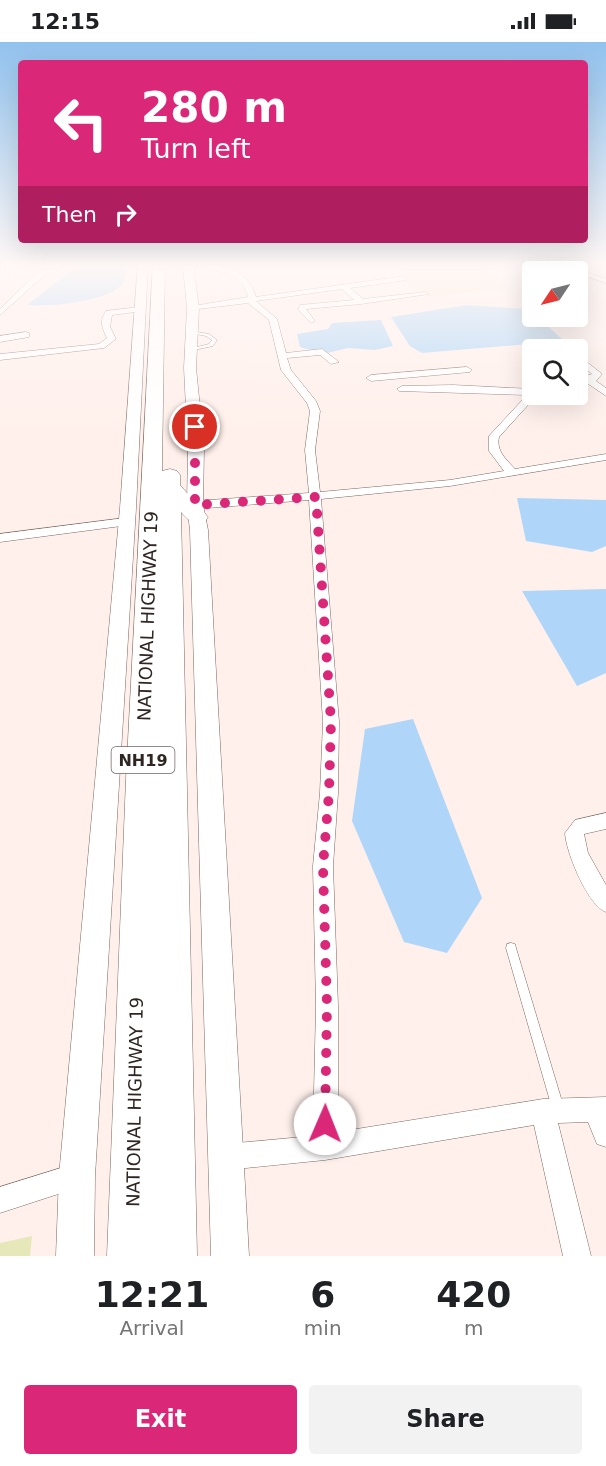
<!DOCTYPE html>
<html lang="en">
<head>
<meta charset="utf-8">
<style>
	body { margin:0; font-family:"DejaVu Sans",sans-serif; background:#f2f2f2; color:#202124; height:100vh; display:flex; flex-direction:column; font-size:22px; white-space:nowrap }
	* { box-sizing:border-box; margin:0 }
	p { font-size:20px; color:#757577 }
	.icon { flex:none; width:33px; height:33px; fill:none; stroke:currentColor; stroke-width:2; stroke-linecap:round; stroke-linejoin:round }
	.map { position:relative; height:1214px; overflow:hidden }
	.drawer { display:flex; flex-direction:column; background:#fff; flex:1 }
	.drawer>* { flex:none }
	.guide { position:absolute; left:18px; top:18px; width:570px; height:183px; border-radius:6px; box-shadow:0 6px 24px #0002; background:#db2777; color:#fff; overflow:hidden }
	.needle { width:39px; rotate:235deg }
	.tools { position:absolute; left:522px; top:219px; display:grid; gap:12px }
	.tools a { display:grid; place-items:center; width:66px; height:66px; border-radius:6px; background:#fff; box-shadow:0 6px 24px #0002; font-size:30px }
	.pin { position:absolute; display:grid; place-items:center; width:51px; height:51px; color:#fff; margin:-26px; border:3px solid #fff; border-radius:50%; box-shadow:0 2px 6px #0007 }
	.me { position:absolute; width:66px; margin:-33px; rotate:1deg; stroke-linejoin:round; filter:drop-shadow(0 0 4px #0008) }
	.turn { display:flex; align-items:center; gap:21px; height:126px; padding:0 24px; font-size:27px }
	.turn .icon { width:78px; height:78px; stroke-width:2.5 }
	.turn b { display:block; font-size:42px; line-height:51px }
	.then { display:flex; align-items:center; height:57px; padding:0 24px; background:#0003; gap:12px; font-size:22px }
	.eta { display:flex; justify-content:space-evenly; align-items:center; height:102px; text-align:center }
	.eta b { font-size:36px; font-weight:700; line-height:42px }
	.button { display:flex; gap:12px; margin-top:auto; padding:12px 24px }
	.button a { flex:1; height:69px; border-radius:6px; background:#db2777; color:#fff; font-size:24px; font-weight:700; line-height:69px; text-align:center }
	.button a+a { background:#f2f2f2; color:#202124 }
	.status { display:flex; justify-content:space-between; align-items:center; height:42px; padding:0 30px; background:#fff; direction:ltr }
	.status svg { height:16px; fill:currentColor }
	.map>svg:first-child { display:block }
	.industrial { fill:#f9e6d6 }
	.green { fill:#e6e8ba }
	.water { fill:#afd6f8 }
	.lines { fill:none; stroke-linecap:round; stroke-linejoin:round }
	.lane-casing { stroke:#7b6760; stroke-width:1 }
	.street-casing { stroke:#7b6760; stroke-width:1 }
	.secondary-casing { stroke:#7b6760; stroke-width:1 }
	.highway-casing { stroke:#7b6760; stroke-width:1 }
	.lane { fill:#fff; fill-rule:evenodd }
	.street { fill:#fff; fill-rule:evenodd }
	.secondary { fill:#fff; fill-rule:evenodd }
	.highway { fill:#fff; fill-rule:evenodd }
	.route { stroke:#db2777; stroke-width:10; stroke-dasharray:0 18 }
	.labels { text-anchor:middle; stroke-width:4.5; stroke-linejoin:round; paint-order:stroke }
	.shield { fill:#fff; stroke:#6d6765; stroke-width:1.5 }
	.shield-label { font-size:16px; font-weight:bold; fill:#2f2623 }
	.street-label { font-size:18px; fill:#2f2623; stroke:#fff }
</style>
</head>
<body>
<div class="status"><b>12:15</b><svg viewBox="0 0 49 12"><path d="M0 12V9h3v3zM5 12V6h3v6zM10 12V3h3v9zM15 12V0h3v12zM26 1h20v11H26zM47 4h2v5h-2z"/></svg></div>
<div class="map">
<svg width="606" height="1214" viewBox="0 0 606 1214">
	<rect width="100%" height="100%" fill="#fff0eb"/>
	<path class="industrial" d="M399,222H510L486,227L511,247L427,254L398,235L410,233Z"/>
	<path class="green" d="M32,1194L30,1214H0V1201Z"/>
	<g class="water">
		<path d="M80,222H127C126,228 126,236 123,241C110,260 49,265 27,263Z"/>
		<path d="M466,263L530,267L532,274L538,275L564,299L422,311L410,304L391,275Z"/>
		<path d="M381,278L393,304L375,308L348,306L323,312L300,305L297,292L328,287L332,281Z"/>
		<path d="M517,456L606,458V504L592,510L526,499Z"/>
		<path d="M606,547V631L577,644L522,549Z"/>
		<path d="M413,677L482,856L447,911L404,900L352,779L365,687Z"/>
	</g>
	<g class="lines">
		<defs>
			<g id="lane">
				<path d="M191,289L209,292L217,298L213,304L189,309V307L209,302L212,298L206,294L191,291Z"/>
				<path d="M511,901L515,902L516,906L564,1066L562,1070L558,1072L554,1070L552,1066L506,906L507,902Z"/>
			</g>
			<g id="street">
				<path d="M9,222H16L9,231L5,229Z"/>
				<path d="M53,222H60L57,229L45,233L0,273V267L39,229L51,226Z"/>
				<path d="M200,222C225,222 248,228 256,255L404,234L407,238L350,246L363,257L425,250L429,252L361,262L306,267L315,279L311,281L298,268L300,263L354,258L342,247L256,259L277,277L286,311L322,307L339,320L331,322L320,313L287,316L291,328L316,359L320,369L315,408L320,450L450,438L504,429L489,409V394L527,353L399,349L397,347L402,344L453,343L532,347V352H538L499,395C496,409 506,417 515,427L606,412V418L450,444L321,457L339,680L338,751L333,824L338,964V1090L543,1057L606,1055V1105L597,1102L588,1080L558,1081L591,1214H563L534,1083L325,1118L226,1128L217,1124L213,1115L217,1106L226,1102L313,1094L316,964L313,824L320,751L323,680L309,458L195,467L189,463L195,459L309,451L305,408L310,369L307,361L281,328L269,278L248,261L190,268V264H193L248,255C239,224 221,236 200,222Z"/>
				<path d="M553,222H563L606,237V241Z"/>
				<path d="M140,265H143V269L112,273L110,285L116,297L104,306L0,318V312L99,302L107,296C102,286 99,279 106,269Z"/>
				<path d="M26,290L29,291V295L0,300V294Z"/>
				<path d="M553,299H559L569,308H559L553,303Z"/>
				<path d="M578,313L602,332L596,339L606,346V354L587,341L578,343V337L592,332L578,320Z"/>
				<path d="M467,325L472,328L470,330L371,339L366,336L371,333Z"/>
				<path d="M125,476L131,480L129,483L0,500V492Z"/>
				<path d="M606,771V787L584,792L588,811L606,843V870C588,864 566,810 565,791L575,778Z"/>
				<path d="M77,1121L86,1125L90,1134L86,1143L0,1171V1145Z"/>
			</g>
			<g id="secondary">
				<path d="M138,222H148L136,466L95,1134L94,1214H56L59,1134L120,466Z"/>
				<path d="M183,222H193L199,266L196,326L204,405L203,463L208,488L249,1214H211L190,488L187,463L188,405L184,326L187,266Z"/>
			</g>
			<path id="highway" d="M153,222H165L162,429L170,427L177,429L180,433V443L208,475L205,480C193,483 189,479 181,470L197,1214H107L126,737Z"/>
		</defs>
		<use href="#lane" class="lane-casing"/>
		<use href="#street" class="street-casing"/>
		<use href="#secondary" class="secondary-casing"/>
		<use href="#highway" class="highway-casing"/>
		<use href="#lane" class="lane"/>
		<use href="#street" class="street"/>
		<use href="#secondary" class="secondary"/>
		<use href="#highway" class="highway"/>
	</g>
	<linearGradient id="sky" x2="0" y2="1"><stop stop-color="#91c2ee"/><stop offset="0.57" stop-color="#fff8f6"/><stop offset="1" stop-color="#fff8f6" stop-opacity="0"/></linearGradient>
	<rect width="606" height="392" fill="url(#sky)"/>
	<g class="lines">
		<path class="route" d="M195,385V463L316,455L331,680L329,751L323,824L327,964L325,1082"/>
	</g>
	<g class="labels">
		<rect class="shield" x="111.5" y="705" width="63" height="26" rx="4.5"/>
		<g class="shield-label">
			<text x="143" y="724">NH19</text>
		</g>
		<g class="street-label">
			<text transform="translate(148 574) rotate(-88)" y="6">NATIONAL HIGHWAY 19</text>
			<text transform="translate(135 1060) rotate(-89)" y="6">NATIONAL HIGHWAY 19</text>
		</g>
	</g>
</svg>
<div class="tools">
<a><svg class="needle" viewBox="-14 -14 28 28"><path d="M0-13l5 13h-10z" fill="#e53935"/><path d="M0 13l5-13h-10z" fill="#757577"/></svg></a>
<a><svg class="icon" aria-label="search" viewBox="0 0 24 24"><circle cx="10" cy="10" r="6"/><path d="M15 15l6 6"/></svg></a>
</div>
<div class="pin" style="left:195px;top:385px;background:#d93025"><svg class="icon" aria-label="arrive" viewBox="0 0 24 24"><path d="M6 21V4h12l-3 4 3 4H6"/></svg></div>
<svg class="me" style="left:325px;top:1082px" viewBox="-20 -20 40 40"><circle r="19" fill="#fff"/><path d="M0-13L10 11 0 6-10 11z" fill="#db2777"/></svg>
<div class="guide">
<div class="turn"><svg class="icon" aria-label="left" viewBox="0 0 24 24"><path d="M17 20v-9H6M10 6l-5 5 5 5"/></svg><div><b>280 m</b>Turn left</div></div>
<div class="then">Then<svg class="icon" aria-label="right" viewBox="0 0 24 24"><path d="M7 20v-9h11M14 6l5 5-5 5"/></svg></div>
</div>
</div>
<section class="drawer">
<div class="eta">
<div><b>12:21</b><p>Arrival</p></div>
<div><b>6</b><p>min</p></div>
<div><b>420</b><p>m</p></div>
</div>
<div class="button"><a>Exit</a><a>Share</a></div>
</section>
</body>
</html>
